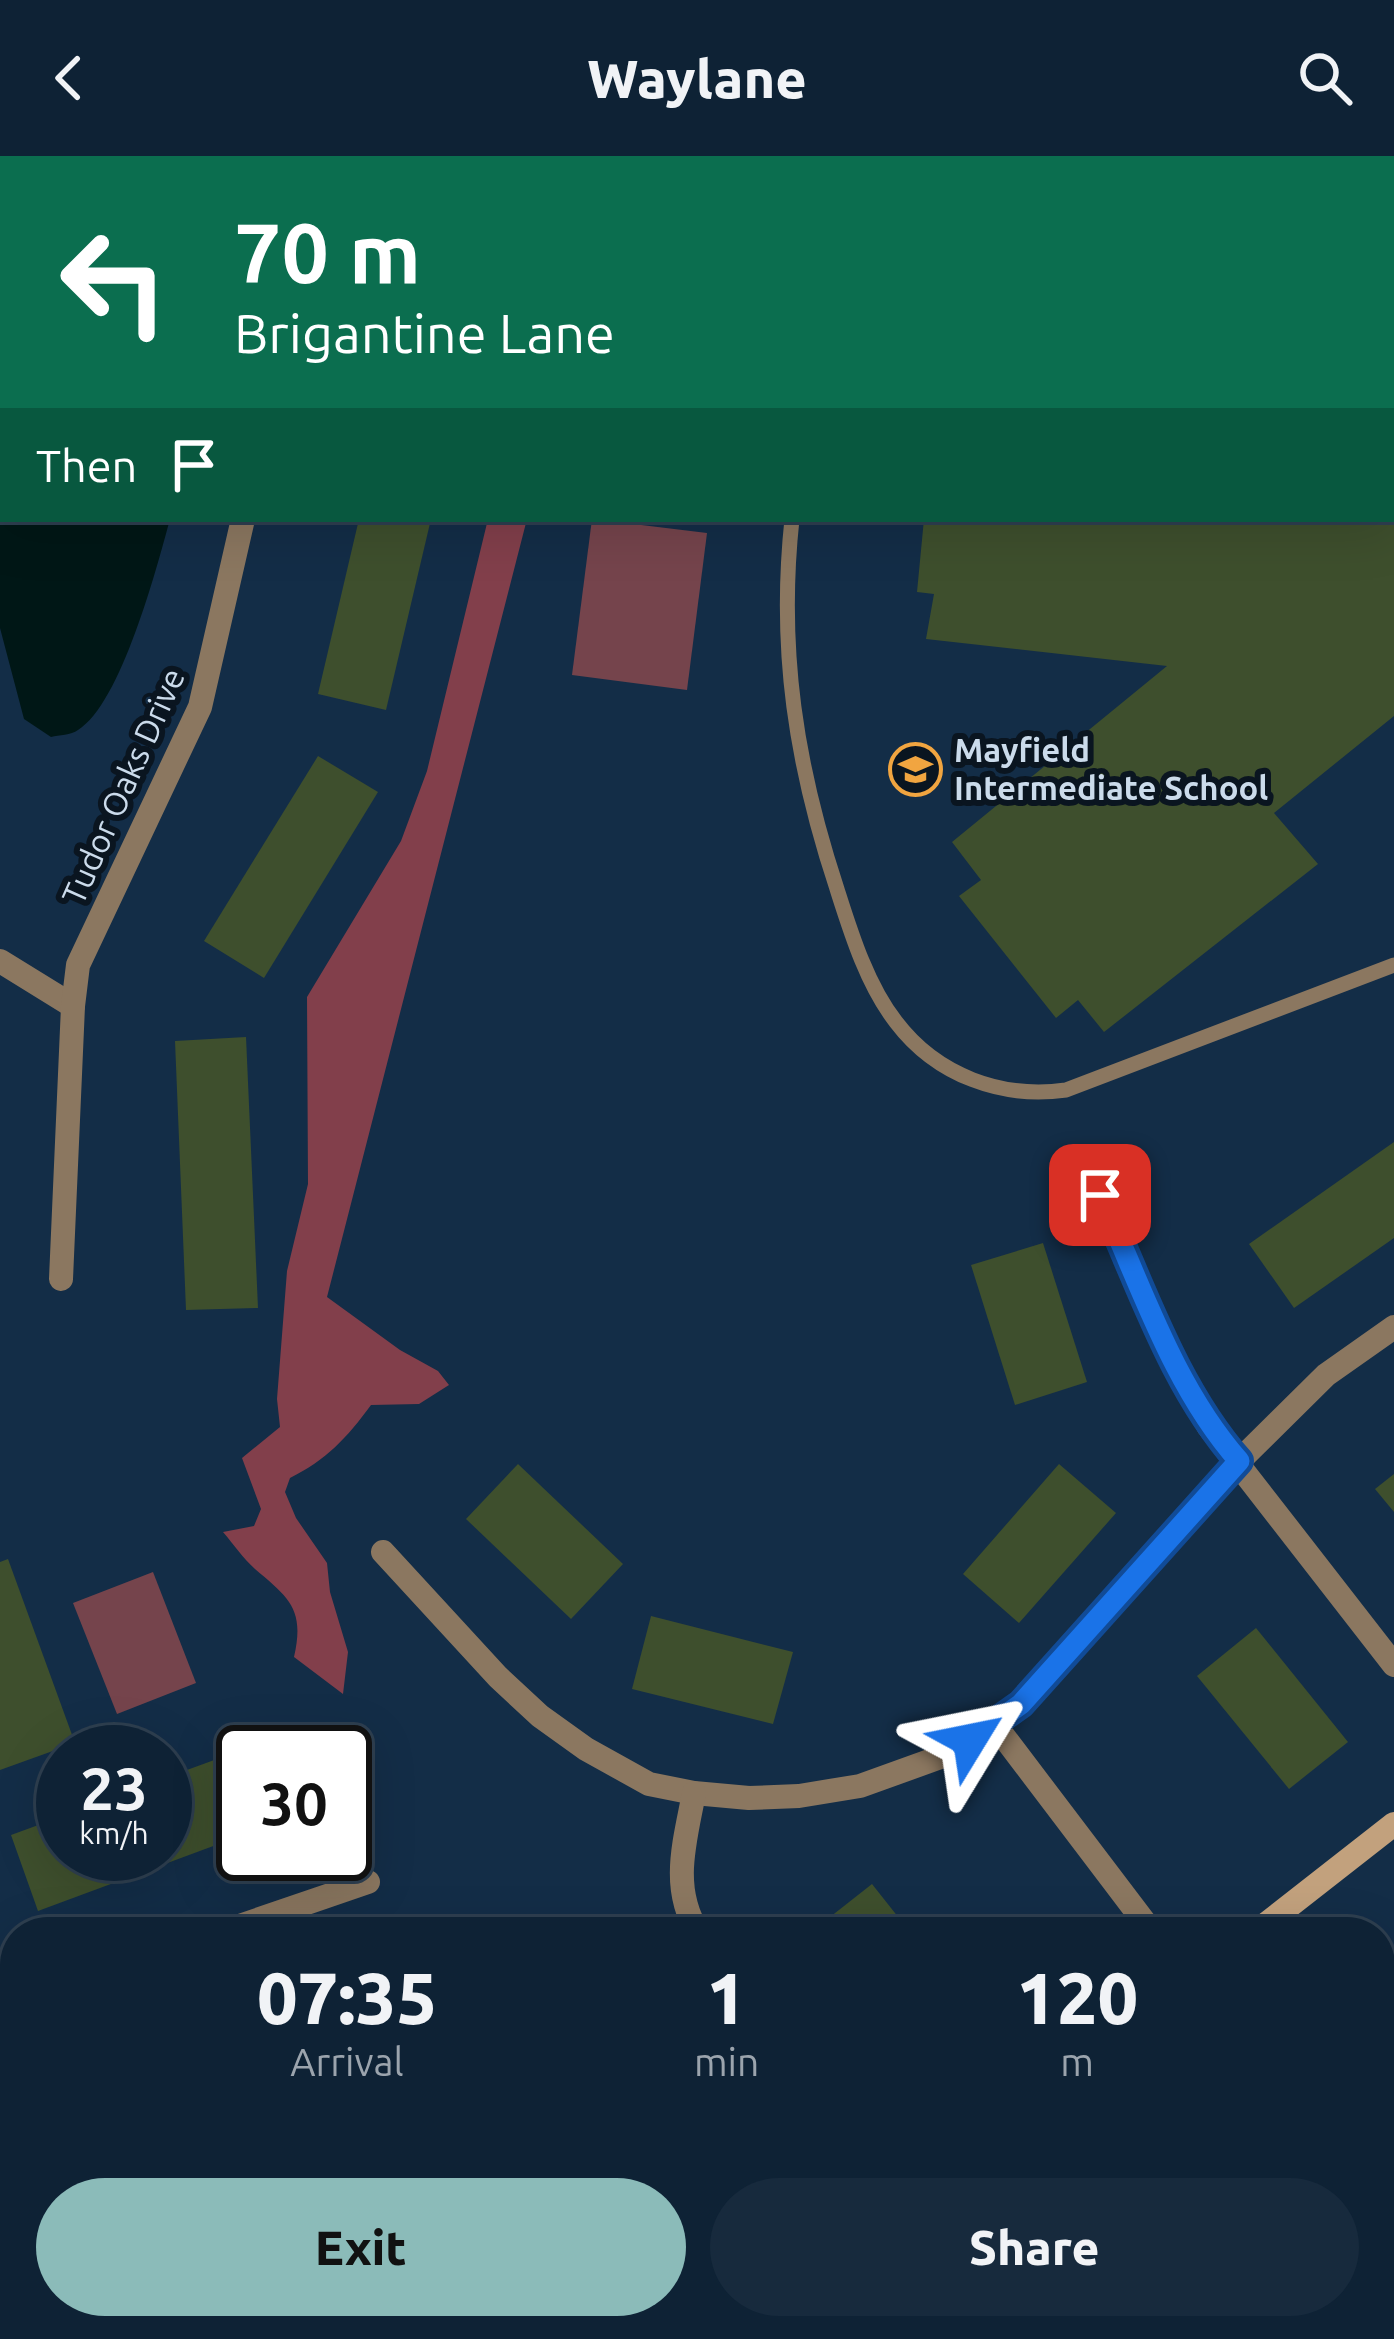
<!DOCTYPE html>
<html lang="en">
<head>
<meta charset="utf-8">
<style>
	body { margin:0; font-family:Ubuntu,sans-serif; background:#172a3d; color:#f1f3f6; height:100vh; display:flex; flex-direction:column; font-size:45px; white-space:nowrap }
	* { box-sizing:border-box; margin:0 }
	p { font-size:39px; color:#9ba4ad }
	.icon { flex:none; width:66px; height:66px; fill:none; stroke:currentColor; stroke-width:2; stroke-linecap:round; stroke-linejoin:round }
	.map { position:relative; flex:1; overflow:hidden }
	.details { position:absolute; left:0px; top:1761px; width:1395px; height:423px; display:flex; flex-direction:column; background:#0e2235; border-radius:48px 48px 0 0; box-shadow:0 12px 48px #0002,0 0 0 3px #2e3f50 }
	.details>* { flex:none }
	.top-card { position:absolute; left:0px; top:0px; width:1395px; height:366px; box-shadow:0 12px 48px #0002,0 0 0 3px #2e3f50; background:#0b6e4f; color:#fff; overflow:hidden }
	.speed { position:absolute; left:36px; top:1569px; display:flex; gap:24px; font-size:60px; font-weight:700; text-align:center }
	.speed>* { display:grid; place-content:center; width:156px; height:156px; border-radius:50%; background:#0e2235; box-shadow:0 12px 48px #0002,0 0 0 3px #2e3f50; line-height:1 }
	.speed small { font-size:30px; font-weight:400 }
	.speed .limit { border:6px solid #111; border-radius:18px; background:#fff; color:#111 }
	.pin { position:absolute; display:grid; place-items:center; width:102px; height:102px; color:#fff; margin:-51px; border-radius:24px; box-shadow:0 6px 18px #0006 }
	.me { position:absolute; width:132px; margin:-66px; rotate:55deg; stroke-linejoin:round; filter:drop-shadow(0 0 9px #0008) }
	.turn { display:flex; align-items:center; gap:42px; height:252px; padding:0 36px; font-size:54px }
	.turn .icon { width:156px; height:156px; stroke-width:2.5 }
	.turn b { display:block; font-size:84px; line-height:102px }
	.then { display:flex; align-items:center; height:114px; padding:0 36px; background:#0003; gap:24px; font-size:45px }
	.eta { display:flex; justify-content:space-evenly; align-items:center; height:204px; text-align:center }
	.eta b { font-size:72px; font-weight:800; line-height:84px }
	.button { display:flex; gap:24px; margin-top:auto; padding:24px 36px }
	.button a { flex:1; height:138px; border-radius:72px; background:#8bbbb9; color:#111; font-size:48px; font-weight:800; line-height:138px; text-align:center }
	.button a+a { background:#172a3d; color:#f1f3f6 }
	header { display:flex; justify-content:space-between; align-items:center; height:156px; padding:0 36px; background:#0e2235; font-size:54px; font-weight:800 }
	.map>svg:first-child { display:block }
	.green { fill:#75444c }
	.forest { fill:#823f4b }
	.water { fill:#001716 }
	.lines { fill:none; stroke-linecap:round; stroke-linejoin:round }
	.stream { stroke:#001716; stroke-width:12 }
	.building { fill:#3e4f2d }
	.service { stroke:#8b7760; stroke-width:15 }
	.minor { stroke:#8b7760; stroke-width:24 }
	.secondary { stroke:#c2a17d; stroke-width:24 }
	.route-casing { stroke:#114b97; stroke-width:30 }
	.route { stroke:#1a73e8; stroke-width:21 }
	.labels { text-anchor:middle; stroke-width:12; stroke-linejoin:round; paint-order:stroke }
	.poi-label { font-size:33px; font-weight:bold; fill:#cbdbeb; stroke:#0a1520; text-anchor:start }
	.street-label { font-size:33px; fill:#cbdbeb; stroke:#0a1520 }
</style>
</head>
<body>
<header><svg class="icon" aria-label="back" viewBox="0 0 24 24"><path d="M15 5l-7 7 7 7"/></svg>Waylane<svg class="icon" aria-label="search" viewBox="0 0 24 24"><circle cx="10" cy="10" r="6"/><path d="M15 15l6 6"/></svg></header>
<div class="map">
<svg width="1394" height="2183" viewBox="0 0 1394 2183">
	<rect width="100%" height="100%" fill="#132d47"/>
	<g class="green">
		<path d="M592,363L707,377L687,534L572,519Z"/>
		<path d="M153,1416L196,1527L117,1558L73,1447Z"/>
	</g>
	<path class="forest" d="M488,363H527L327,1141L400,1194L438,1215L449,1229L419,1248L371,1249C347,1282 326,1304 290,1322L285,1336L296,1362L327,1407L330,1436L348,1496L343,1538L294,1501C305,1453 289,1442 255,1413C243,1402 234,1389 223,1376L254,1370L261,1353L242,1302L280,1271L277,1243L287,1115L308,1028L307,841L401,685L427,615Z"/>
	<path class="water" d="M0,152L3,363H170C157,411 121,548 78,574C71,579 59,579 51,581L24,563L0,472Z"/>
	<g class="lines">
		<g class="stream">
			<path d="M286,3L289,0"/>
			<path d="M0,51L3,49"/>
		</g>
	</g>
	<g class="building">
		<path d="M359,363H431L386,554L318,538Z"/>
		<path d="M924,363H1394V560L1274,657L1318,708L1104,876L1078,844L1056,862L959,740L981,724L952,686L1167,510L926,483L934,438L917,436Z"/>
		<path d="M318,600L378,636L264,822L204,785Z"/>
		<path d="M246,881L258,1152L186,1154L175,885Z"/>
		<path d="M1394,986V1082L1294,1152L1249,1088Z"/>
		<path d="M1043,1087L1087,1226L1015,1249L971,1109Z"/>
		<path d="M518,1308L623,1408L571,1463L466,1363Z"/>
		<path d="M1059,1308L1116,1357L1019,1467L963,1418Z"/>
		<path d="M1394,1318V1356L1375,1333Z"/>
		<path d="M8,1403L75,1587L0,1614V1406Z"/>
		<path d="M651,1460L793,1496L773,1568L632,1533Z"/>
		<path d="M1256,1472L1348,1586L1289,1633L1197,1520Z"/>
		<path d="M307,1570L317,1596H243V1679L38,1755L11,1679L63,1660V1698H165V1622Z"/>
		<path d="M872,1728L910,1776H811Z"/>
		<path d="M1394,1849V1907L1380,1916V1859Z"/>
		<path d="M0,2069L15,2113V2169H33L37,2183H0Z"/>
		<path d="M1009,2169H1075L1083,2183H993L992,2179Z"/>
		<path d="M1178,2169H1268L1274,2183H1159L1156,2177Z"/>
	</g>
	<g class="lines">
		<g class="service">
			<path d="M1386,0L1390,3"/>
			<path d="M911,3L913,0"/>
			<path d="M792,363C778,494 796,609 837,733C851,777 867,829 896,866C937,920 1002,943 1066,934L1394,809"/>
		</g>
		<g class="minor">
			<path d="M0,805L73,850"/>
			<path d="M1100,1039L1188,1234L1209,1271L1394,1509"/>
			<path d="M61,1123L73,850L78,809L200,551L243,363"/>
			<path d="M383,1396L498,1521L540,1560L586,1593L649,1628L694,1637L749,1642L799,1640L860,1630L946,1599L1021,1548L1239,1305L1326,1219L1394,1171"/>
			<path d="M995,1569L1152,1776"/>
			<path d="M694,1637C685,1685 670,1732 698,1776"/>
			<path d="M222,1776L368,1726"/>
			<path d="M0,1851L15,1846"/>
			<path d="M228,2183L241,2169"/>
		</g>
		<g class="secondary">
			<path d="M1256,1776L1394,1668"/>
			<path d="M736,2183L754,2169"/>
		</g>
	</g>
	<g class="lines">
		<defs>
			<path id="route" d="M970,1584L1021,1548L1239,1305C1173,1230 1141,1129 1100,1039"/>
		</defs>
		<use href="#route" class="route-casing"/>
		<use href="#route" class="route"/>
	</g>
	<defs>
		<symbol id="school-ring" viewBox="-11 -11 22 22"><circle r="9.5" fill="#0a1520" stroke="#f1a540" stroke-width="1.5"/><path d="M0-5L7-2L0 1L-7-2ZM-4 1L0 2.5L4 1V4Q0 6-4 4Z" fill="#f1a540"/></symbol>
	</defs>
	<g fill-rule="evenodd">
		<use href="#school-ring" x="886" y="584" width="59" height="59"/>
	</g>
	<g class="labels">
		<g class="poi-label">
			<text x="954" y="606">Mayfield<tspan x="954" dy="38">Intermediate School</tspan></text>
		</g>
		<g class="street-label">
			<text transform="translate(123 630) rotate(-66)" y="12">Tudor Oaks Drive</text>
		</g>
	</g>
</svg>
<div class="speed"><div>23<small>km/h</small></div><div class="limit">30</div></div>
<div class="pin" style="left:1100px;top:1039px;background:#d93025"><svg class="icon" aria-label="arrive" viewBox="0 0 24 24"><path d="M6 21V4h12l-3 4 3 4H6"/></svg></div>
<svg class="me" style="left:970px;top:1584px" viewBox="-20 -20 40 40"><path d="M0-17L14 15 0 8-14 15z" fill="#1a73e8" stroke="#fff" stroke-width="4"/></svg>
<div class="top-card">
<div class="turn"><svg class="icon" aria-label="left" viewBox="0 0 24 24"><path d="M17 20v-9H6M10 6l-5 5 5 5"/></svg><div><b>70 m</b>Brigantine Lane</div></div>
<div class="then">Then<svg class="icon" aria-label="arrive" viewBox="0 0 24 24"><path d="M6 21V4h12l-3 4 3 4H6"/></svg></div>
</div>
<section class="details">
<div class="eta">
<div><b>07:35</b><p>Arrival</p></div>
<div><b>1</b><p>min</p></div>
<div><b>120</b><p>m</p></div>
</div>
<div class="button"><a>Exit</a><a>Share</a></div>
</section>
</div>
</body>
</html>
